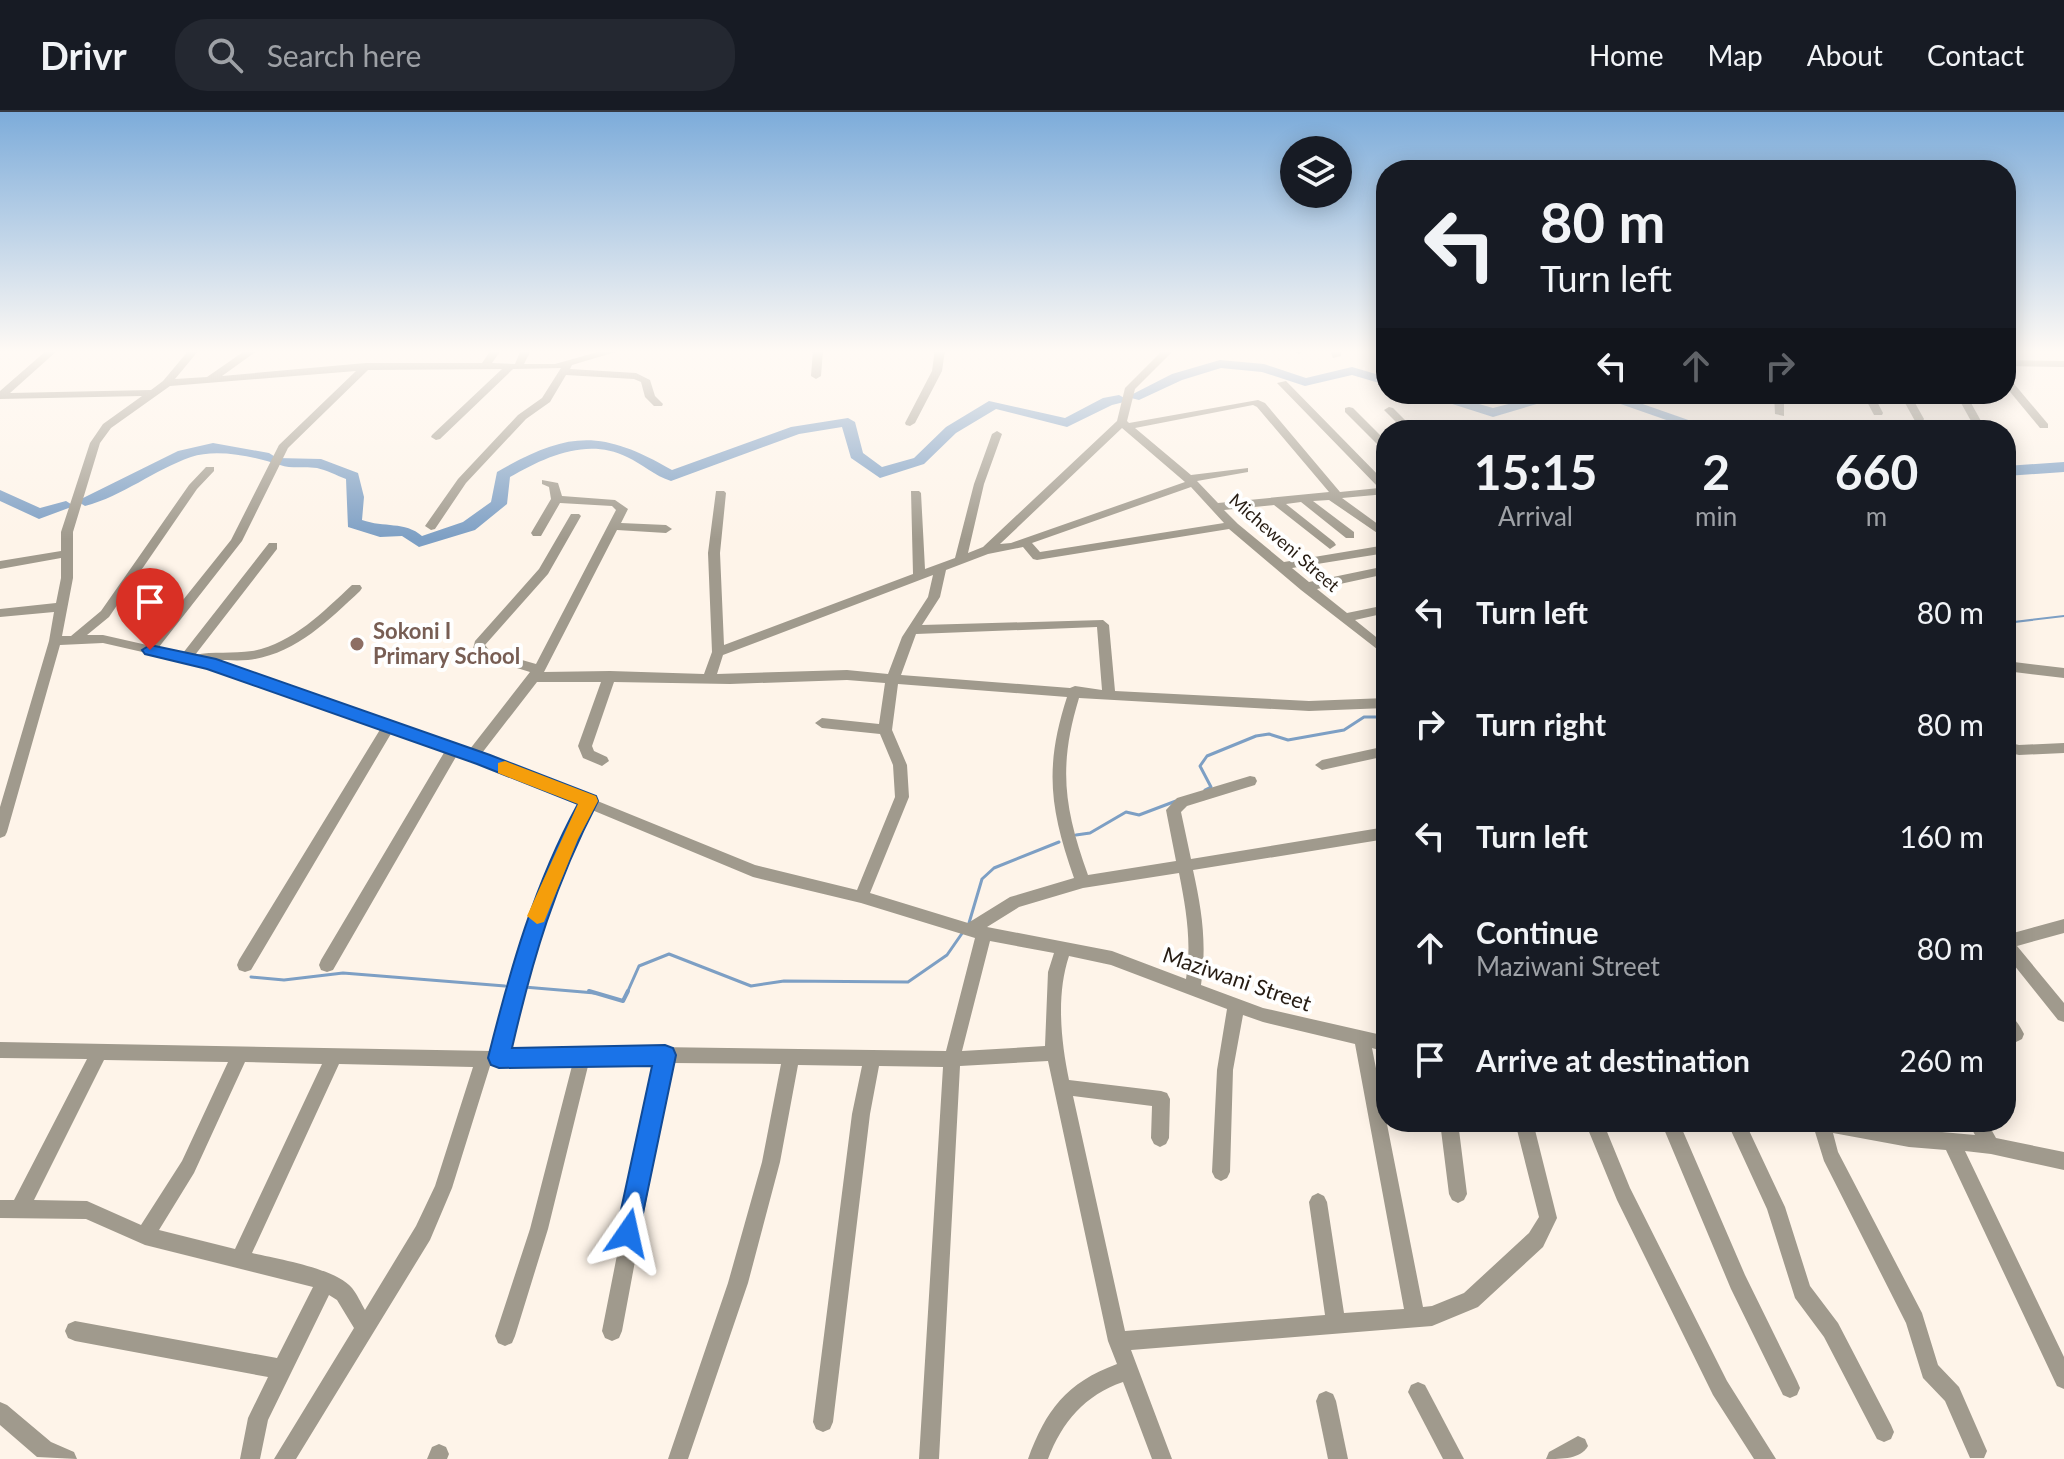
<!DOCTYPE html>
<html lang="en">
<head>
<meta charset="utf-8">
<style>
	body { margin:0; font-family:Lato,sans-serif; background:#242831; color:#f1f3f6; height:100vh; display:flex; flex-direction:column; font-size:30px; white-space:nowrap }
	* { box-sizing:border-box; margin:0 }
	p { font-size:26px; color:#9ea1a6 }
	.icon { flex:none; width:44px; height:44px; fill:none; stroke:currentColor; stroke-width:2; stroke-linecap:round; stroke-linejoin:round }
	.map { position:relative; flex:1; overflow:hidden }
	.drawer { position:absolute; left:1376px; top:308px; width:640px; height:712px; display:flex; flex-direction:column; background:#171b24; border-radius:32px; box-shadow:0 4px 20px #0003 }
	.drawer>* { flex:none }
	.top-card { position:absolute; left:1376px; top:48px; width:640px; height:244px; border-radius:32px; box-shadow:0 4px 20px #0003; background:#171b24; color:#f1f3f6; overflow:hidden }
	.controls { position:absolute; left:1280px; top:24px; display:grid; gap:16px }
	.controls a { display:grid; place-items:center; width:72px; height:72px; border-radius:50%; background:#171b24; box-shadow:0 4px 20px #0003; font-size:40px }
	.pin { position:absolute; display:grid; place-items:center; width:68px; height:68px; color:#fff; margin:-82px -34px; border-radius:50% 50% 50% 0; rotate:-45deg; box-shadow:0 0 8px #0007 }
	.pin .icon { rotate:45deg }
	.me { position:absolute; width:88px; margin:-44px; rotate:11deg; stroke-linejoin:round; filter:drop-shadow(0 0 6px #0008) }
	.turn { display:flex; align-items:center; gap:28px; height:168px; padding:0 32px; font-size:36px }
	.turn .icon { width:104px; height:104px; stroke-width:2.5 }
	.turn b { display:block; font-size:56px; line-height:68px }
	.lanes { display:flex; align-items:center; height:76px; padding:0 32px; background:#0003; justify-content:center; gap:40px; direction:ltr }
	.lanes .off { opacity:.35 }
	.eta { display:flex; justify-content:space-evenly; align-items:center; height:136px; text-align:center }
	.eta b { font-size:48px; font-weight:700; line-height:56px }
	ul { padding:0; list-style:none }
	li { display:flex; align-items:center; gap:24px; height:112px; padding:0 32px }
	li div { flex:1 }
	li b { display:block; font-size:30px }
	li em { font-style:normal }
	header { display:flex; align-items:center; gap:48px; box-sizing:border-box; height:112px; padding:0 40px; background:#171b24; border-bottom:2px solid #363941 }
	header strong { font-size:38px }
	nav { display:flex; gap:44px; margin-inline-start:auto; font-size:28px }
	.search { width:560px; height:72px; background:#242831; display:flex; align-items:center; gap:20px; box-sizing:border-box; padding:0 28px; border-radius:32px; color:#9ea1a6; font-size:30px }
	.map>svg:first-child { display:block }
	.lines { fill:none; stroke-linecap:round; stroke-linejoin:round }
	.stream-far2 { stroke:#7d9fc4; stroke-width:2 }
	.stream-far1 { stroke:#7d9fc4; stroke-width:3 }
	.stream { stroke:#7d9fc4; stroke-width:4 }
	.river { fill:#7d9fc4; fill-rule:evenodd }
	.minor { fill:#a09a8d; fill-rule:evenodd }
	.route { fill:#1a73e8; stroke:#114b97; stroke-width:2 }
	.slow { fill:#f59e0b }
	.education-dot { fill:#8d6e63; stroke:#fff; stroke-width:3 }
	.labels { text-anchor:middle; stroke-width:8; stroke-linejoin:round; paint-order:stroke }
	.far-street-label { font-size:18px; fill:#261c13; stroke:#fff }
	.education-label { font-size:22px; font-weight:bold; fill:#785e54; stroke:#fff; text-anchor:start }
	.street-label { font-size:22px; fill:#261c13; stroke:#fff }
</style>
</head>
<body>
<header>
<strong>Drivr</strong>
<div class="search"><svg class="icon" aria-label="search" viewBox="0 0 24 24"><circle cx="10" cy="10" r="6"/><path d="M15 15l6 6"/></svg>Search here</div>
<nav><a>Home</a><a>Map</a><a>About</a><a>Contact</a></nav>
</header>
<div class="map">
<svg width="2064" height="1347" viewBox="0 0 2064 1347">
	<rect width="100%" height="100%" fill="#fef4e9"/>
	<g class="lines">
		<path class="stream-far2" d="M2006,511L2064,504"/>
		<g class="stream-far1">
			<path d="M1205,678L1211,675L1200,654L1207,644L1256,624L1269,622L1288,628L1344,618L1364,605H1386"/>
			<path d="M1076,723L1090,721L1126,700L1139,703L1176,689"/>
			<path d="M969,811L982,767L994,756L1059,730"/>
			<path d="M251,865L284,868L343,861L505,874"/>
			<path d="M524,875L595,881"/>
			<path d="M627,881L639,854L669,842L751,874L784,869L908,870L947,843L963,820"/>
		</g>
		<path class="stream" d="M589,879L623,889L628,879"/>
		<g class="river">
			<path d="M1220,248L1264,252L1306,266L1352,255L1386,265V273L1352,263L1305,274L1262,260L1221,256L1182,268L1139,288L1127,285L1172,262Z"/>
			<path d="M1421,282H1444L1493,296L1547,282H1570L1493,305Z"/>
			<path d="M1592,282H1614L1717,318H1695Z"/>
			<path d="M1119,283L1126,287L1124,290L1112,293L1067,315L996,297L956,321L924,352L880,366L851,346L842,315L799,322L671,369C655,364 642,352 627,345C587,325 545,345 510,365L507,392L475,418L419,435L402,424L380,425L348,415L346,367C336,363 326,358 317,356C305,354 291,357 280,353C257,345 217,336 191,345C154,358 123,384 85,394L77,389L178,339L213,331L269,341L277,346L321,347L358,361L364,385L362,408C384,416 405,409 422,424L463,410L491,390L497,360C568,319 601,317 672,358L791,315L848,306L855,310L863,341L882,355L914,346L946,315L989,289L1065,306L1103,286Z"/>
			<path d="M2064,350V360L2006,364V354Z"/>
			<path d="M0,378L40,396L66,389L74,394L39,407L0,389Z"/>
		</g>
		<g class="minor">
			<path d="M47,238H58L10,281L151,278L163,269L189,238H199L175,267L207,265L246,238H258L222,264L366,251H482L491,238H501L492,251L515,252L521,238H531L524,252H555L605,238H622L572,253L570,257L636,261L650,268L655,284L663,292L662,294H654L645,285L641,270L634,267L566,263L550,290L526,307L466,371L435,417L431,418L425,414L458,367L518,303L542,286L561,256L513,257L440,327L436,328L431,325L432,323L502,257L368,258L288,336L242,429L159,535L183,541L269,431H277V437L195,543C213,539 233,542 252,539C292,532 323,500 352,473H360L362,476L360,479C328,509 294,543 248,548C237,549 226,548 216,548L470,637L530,560L482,545L473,537L475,529L539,457L571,402H579L581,404L548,462L485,533L490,539L536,552L616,398L612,394L560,391L541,424H533L531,421L551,387L549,375L542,372V368L558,371L562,384L615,388L628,397L621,411L666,413L672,417L666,421L617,418L544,560L610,559L704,562L712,540L708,441L716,379H724L726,381L720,441L724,533L913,462L911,379H919L921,381L925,457L955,446L974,372L992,322L997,319L1002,322L984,372L968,441L983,435L1117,309L1125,276L1163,238H1174L1135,277L1127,309L1129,311L1258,288L1265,291L1340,380L1379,376L1277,271L1286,269L1386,371V382L1342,386L1386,418V427L1329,388L1313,389L1354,420V426H1346L1301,390L1286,392L1334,430L1336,433L1330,437L1274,393L1224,398L1238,412L1284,450L1386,433V441L1292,456L1309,470L1386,454V462L1317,477L1347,501L1386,493V501L1355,508L1386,533V544L1301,478L1229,417L1037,448L1033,447L1023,435L988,442L946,458L940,485L922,513L1103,508L1109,513L1115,579L1309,589L1386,586V596L1309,599L1079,586C1058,655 1064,696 1088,763L1176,749L1166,698L1177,686L1250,664L1255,665L1257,669L1255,673L1187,694L1181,700L1191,747L1386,715V727L1193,758C1202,799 1207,831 1201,873L1263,896L1386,924V940L1372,936L1423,1195L1432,1194L1464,1181L1529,1121L1539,1105L1515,1010H1533L1557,1106L1543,1135L1478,1195L1432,1214L1131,1238L1172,1347H1152L1123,1270C1085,1283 1062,1310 1048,1347H1028C1046,1298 1066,1271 1117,1252L1108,1229L1048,949L960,954L939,1347H919L943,955L879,954L870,1002L833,1310L830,1317L823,1320L816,1317L813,1310L852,1002L862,954L798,953L780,1050L748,1171L688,1347H668L728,1171L762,1050L781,952L672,951L622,1219L619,1226L612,1229L605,1226L602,1219L655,951L589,950L548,1117L515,1224L512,1231L505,1234L498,1231L495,1224L530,1117L573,950L490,954L452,1076L430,1128L296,1347H274L354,1216L337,1188L329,1183L268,1308L260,1347H240L248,1306L268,1265L75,1229L68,1226L65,1219L68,1212L75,1209L277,1246L313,1175L145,1133L86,1107L0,1106V1088H14L87,947L0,946V930L492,939C513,853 540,771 580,693L457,643L333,858L327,860L321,858L319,853L321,848L445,639L392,620L251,858L245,860L239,858L237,853L239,848L381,616L208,555L103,531L60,533L7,720L5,724L0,726V695L49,529L54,500L0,505V497L56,491L61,466V446L0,457V449L61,439V420L90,331L103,312L142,284L0,287V279ZM356,259L279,333L231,428L147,533L103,523H87L109,505L197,377L214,359V355H206L189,373L101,499L71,524H62L73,466V420L100,331L111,316L170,274ZM1253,293L1257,295L1329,380L1218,391L1197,369L1248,360V356L1191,363L1135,316ZM1122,316L1185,370L1011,431L1000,432ZM1191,375L1224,411L1040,440L1032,431ZM933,463L928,485L902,525L888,562L847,558L717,562L723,543ZM1097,515L1102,578L1075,574L1070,576L901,563L916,522ZM847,568L885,571L879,612L822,606L815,611L822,616L880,622L893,653L895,685L857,778L755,753L595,688L594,685L482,641L537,570H601L578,634L583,646L602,654L609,649L607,645L594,639L592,634L614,570L730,572ZM898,572L1067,585C1044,656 1050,697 1074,766L1010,785L968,811L870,781L909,685L907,653L892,618ZM592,698L753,765L861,791L975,826L946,939L583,934L509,938C528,855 553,774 592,698ZM1179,761C1186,797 1192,830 1186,867L1112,839L987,815L1019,795L1083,776ZM990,829L1054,841L1048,860L1045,934L962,939ZM1069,844L1111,853L1227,897L1217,958L1212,1060L1215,1066L1221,1069L1227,1066L1230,1060L1233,958L1243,903L1263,910L1355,932L1404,1197L1344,1201L1327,1090L1324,1084L1318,1081L1312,1084L1309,1090L1325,1203L1125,1219L1073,984L1152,994L1151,1026L1154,1032L1160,1035L1166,1032L1169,1026L1170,987L1167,981L1161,979L1069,968C1061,929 1056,883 1069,844ZM104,948L228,950L182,1049L141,1113L87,1089L34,1088ZM245,950L322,952L235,1137L159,1118L194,1061ZM339,952L473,955L435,1074L416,1114L365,1198C361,1191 357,1182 352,1176C335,1156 278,1147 252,1141Z"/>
			<path d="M813,238H823L821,264L816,267L811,264Z"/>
			<path d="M935,238H945L942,259L915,311L910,314L906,313L905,311L932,259Z"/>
			<path d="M1294,238H1304V239L1299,242Z"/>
			<path d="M1330,238H1340L1341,244L1333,246Z"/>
			<path d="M1378,238H1386V251L1379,249Z"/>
			<path d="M2006,248L2064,249V255L2006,254Z"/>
			<path d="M2006,266L2010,267L2048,312V316H2040L2006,275Z"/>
			<path d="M1774,282H1784V304L1775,302Z"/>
			<path d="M1863,282H1873L1883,301L1882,303H1874Z"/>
			<path d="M1900,282H1910L1924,307L1923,309H1915Z"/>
			<path d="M1956,282H1966L1986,318H1976Z"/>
			<path d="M1349,295L1353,296L1386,329V338L1382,337L1345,300V296Z"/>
			<path d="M1389,295L1393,296L1415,318H1404L1384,298Z"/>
			<path d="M1565,309L1576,318H1565L1560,312Z"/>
			<path d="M2006,549L2064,556V566L2006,559Z"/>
			<path d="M2006,630L2019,633L2064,631V641L2019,643L2006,640Z"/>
			<path d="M1386,634V644L1322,658L1315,653L1322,648Z"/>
			<path d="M2064,807V821L2017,834L2064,891V910L2058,908L2006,843V823Z"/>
			<path d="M2006,902C2015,905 2020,914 2024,922L2022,927L2016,930C2003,925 2006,913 2006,902Z"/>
			<path d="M1440,1010H1458L1467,1082L1464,1088L1458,1091L1452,1088L1449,1082Z"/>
			<path d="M1585,1010H1603L1630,1076L1727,1269L1776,1347H1754L1713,1283L1617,1088Z"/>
			<path d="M1661,1010H1679L1745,1163L1797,1269L1800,1276L1797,1283L1790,1286L1783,1283L1731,1177Z"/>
			<path d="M1727,1010H1745L1785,1095L1810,1174L1838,1211L1891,1313L1894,1320L1891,1327L1884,1330L1877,1327L1824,1225L1795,1186L1767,1097Z"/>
			<path d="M1812,1010H1868L1909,1017L1975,1023L1968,1010H1987L1996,1026L2064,1040V1058L1991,1042L1965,1039L2064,1245V1277L2057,1274L1946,1038L1909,1035L1833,1021L1838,1040L1922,1201L1938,1253L1959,1275L1987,1339L1984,1346H1970L1945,1289L1923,1266L1906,1211L1824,1049Z"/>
			<path d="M1418,1270L1425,1273L1464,1347H1443L1408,1280L1411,1273Z"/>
			<path d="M1326,1279L1333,1282L1336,1289L1348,1347H1328L1316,1289L1319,1282Z"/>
			<path d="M0,1290L7,1293L51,1330L74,1340L77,1347L37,1345L0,1313Z"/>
			<path d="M1578,1324L1585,1327L1588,1334C1581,1347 1562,1347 1546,1347L1549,1340Z"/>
			<path d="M439,1332L446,1335L449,1342L447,1347H427L432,1335Z"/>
		</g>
	</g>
	<linearGradient id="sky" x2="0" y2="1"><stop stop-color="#7dacda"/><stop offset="0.56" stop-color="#fffaf5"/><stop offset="1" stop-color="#fffaf5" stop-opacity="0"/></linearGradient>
	<rect width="2064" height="427" fill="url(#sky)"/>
	<path class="route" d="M150,533L216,547L490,643L596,684L598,689C555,772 533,845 512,936L665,933L673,936L676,943L637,1130L628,1133L620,1130L616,1121L652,954L499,956L491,953L488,946C510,858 534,773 578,692L477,652L207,557L145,542L142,538Z"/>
	<path class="slow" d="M505,649L596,684L598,689L578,727L544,810L537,812L527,804L578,692L498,661V651Z"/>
	<circle class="education-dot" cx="357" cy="532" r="8"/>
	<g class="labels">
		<g class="far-street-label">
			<text transform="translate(1284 431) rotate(41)" y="6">Micheweni Street</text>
		</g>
		<g class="education-label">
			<text x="373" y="527">Sokoni I<tspan x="373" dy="25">Primary School</tspan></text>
		</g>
		<g class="street-label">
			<text transform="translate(1237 867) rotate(19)" y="8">Maziwani Street</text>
		</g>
	</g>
</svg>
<div class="controls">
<a><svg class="icon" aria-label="layers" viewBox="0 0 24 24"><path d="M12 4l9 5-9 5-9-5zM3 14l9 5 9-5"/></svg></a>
</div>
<div class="pin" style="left:150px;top:538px;background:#d93025"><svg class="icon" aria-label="arrive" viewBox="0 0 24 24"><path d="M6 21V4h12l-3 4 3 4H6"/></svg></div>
<svg class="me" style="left:628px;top:1121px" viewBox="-20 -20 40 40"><path d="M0-17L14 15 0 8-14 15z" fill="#1a73e8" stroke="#fff" stroke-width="4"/></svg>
<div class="top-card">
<div class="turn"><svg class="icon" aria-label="left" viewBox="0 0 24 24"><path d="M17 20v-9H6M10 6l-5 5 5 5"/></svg><div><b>80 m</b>Turn left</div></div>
<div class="lanes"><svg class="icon" aria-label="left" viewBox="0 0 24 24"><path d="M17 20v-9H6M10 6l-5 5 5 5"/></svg><svg class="icon off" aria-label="ahead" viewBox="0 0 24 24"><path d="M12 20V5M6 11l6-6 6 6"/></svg><svg class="icon off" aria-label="right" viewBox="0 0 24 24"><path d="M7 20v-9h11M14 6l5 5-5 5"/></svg></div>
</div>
<section class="drawer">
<div class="eta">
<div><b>15:15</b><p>Arrival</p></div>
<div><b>2</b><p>min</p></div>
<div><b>660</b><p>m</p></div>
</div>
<ul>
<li><svg class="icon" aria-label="left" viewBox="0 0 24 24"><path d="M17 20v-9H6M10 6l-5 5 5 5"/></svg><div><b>Turn left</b></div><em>80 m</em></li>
<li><svg class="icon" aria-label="right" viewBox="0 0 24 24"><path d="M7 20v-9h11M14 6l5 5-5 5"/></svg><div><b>Turn right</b></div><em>80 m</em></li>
<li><svg class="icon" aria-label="left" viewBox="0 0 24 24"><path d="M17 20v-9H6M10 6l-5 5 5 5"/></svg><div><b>Turn left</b></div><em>160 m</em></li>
<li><svg class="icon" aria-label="ahead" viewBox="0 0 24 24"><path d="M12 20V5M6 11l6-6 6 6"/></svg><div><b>Continue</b><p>Maziwani Street</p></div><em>80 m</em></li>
<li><svg class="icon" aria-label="arrive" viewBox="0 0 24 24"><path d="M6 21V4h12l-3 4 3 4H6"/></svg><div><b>Arrive at destination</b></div><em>260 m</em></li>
</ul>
</section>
</div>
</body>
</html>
